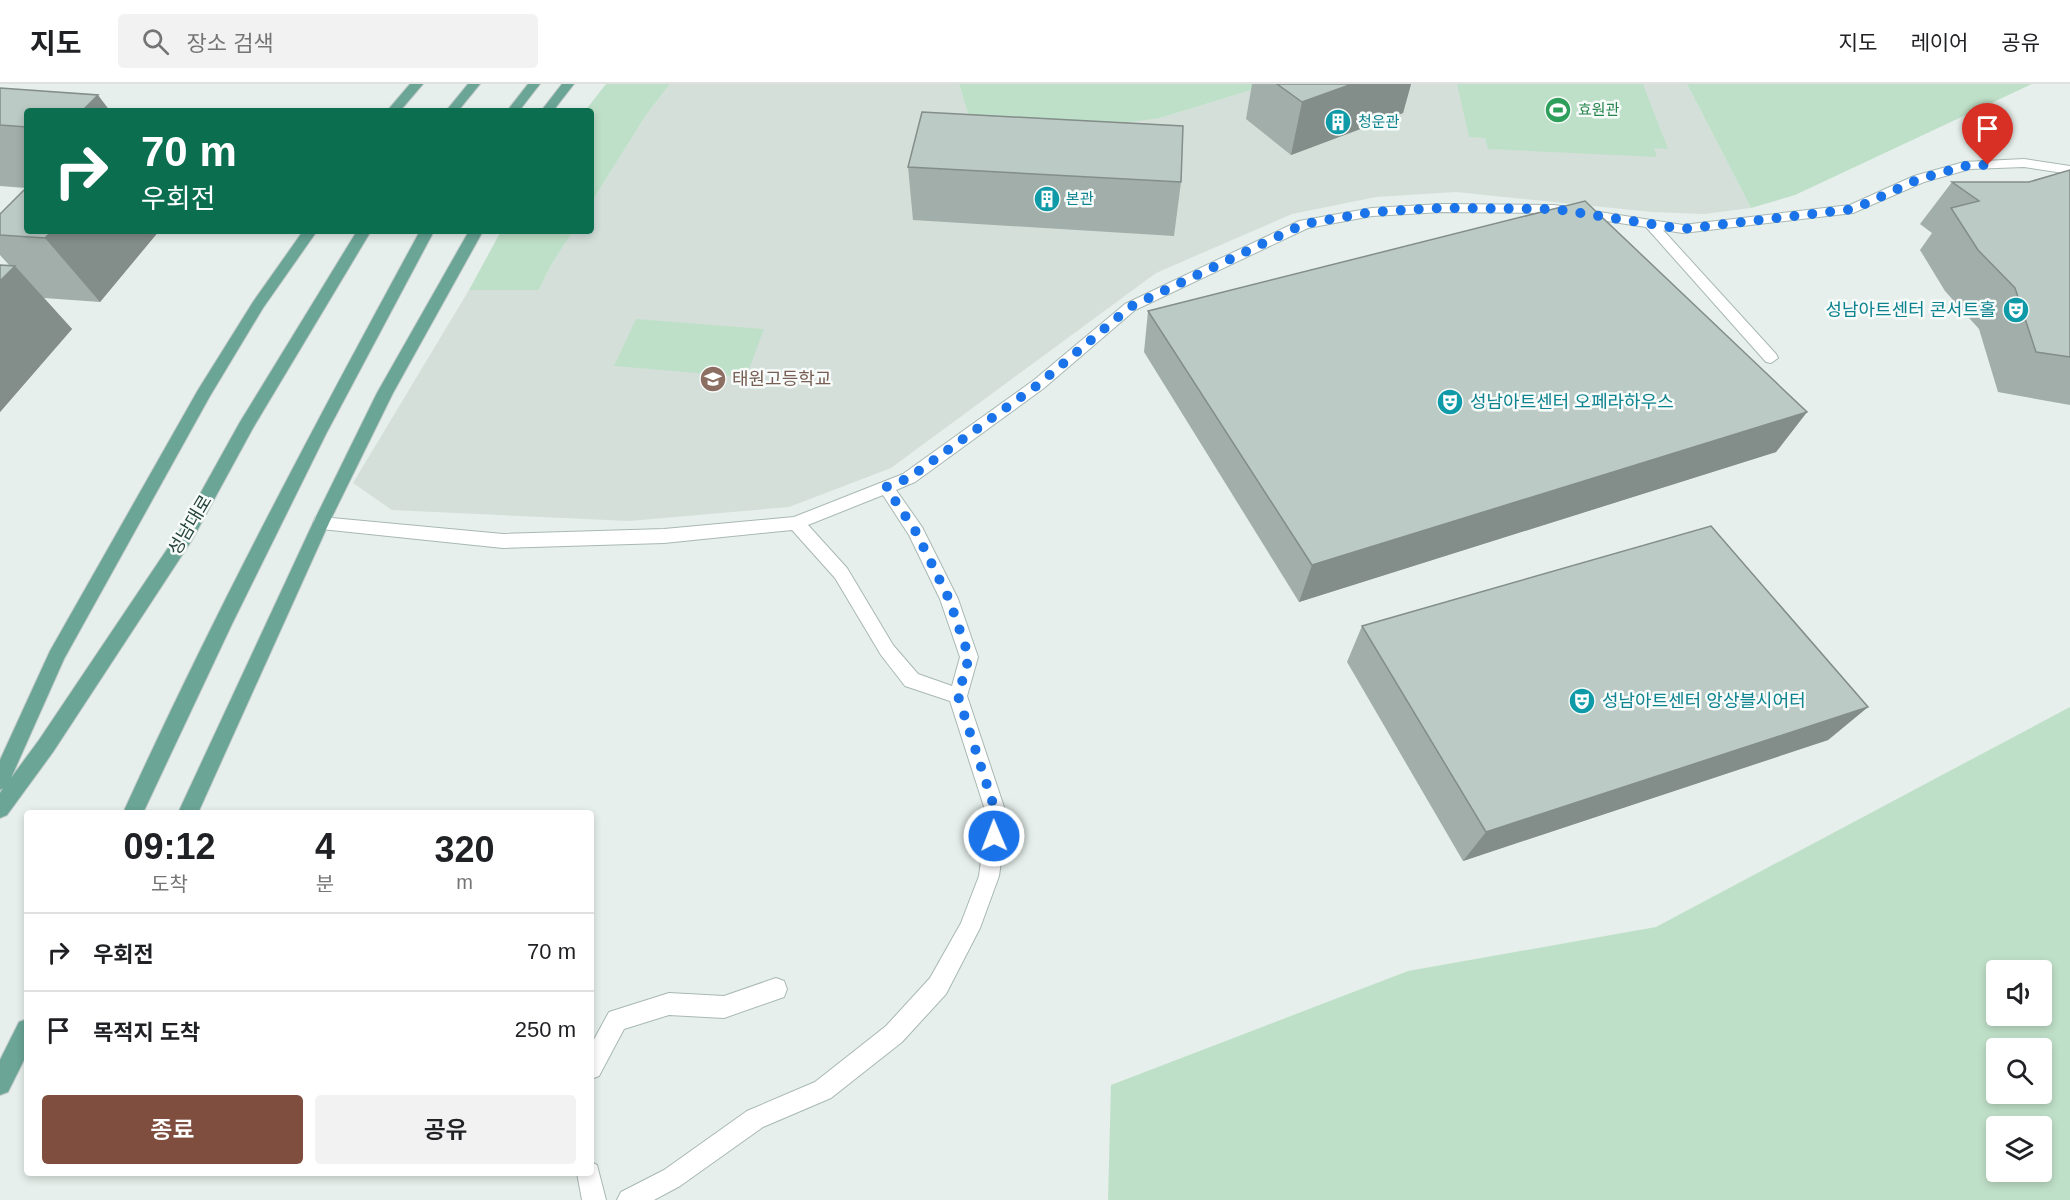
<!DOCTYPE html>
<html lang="ko">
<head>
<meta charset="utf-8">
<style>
	body { margin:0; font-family:Arial,"Noto Sans KR",sans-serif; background:#f2f2f2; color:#202124; height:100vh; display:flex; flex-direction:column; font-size:22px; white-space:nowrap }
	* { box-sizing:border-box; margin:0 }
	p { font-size:20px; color:#757577 }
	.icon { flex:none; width:33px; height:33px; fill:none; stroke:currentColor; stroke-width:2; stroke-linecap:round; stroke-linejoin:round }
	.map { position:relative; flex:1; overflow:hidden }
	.panel { position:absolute; left:24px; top:726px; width:570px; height:366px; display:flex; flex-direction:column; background:#fff; border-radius:6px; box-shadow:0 3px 9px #0003 }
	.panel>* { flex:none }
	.hud { position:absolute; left:24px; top:24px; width:570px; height:126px; border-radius:6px; box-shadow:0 3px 9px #0003; background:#0b6e4f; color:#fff; overflow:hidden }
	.fabs { position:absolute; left:1986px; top:876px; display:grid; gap:12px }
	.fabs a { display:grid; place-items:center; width:66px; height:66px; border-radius:6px; background:#fff; box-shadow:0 3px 9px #0003; font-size:30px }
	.pin { position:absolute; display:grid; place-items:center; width:51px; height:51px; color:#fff; margin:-62px -26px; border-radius:50% 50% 50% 0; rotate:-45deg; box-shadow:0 0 6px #0007 }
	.pin .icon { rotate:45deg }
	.me { position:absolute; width:66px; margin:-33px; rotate:359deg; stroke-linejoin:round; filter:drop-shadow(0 0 4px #0008) }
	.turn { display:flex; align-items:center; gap:21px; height:126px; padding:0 18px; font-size:27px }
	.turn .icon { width:78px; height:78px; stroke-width:2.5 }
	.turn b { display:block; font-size:42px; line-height:51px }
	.eta { display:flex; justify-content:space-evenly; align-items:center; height:102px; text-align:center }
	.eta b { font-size:36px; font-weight:600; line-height:42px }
	.cta { display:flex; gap:12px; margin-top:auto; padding:12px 18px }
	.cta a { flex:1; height:69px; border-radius:6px; background:#7f4e3f; color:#fff; font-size:24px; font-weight:600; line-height:69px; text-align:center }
	.cta a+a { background:#f2f2f2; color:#202124 }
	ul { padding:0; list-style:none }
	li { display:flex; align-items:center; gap:18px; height:78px; padding:0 18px; border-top:2px solid #e0e0e0 }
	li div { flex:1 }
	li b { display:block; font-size:22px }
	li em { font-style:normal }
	header { display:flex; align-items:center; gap:36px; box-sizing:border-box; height:84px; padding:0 30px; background:#fff; border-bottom:2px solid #e0e0e0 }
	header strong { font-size:28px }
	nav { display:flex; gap:33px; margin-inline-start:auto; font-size:21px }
	.search { width:420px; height:54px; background:#f2f2f2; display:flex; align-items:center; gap:15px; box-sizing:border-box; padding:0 21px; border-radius:6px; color:#757577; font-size:22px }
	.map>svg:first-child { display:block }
	.built { fill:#d4dfda }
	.green { fill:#bfe0c8; fill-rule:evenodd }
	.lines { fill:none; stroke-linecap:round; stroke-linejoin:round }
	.service-casing { stroke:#a8b8b2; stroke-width:2 }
	.minor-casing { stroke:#a8b8b2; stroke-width:2 }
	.primary-casing { stroke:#c2cac8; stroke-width:2 }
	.service { fill:#fff; fill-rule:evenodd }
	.minor { fill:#fff; fill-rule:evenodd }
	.primary { fill:#6aa596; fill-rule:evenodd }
	.wall { fill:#a1aea9 }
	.shaded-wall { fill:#838d89 }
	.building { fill:#bbcac4; stroke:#838d89; stroke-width:1.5 }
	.route { stroke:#1a73e8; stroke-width:10; stroke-dasharray:0 18 }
	.labels { text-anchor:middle; stroke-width:5; stroke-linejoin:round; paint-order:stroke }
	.far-leisure-label { font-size:15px; fill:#27864d; stroke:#f7fbf9; text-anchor:start }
	.far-culture-label { font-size:15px; fill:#0d838f; stroke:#f7fbf9; text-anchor:start }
	.culture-label { font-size:18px; fill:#0d838f; stroke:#f7fbf9; text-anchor:start }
	.education-label { font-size:18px; fill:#785e54; stroke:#f7fbf9; text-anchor:start }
	.street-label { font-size:18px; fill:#24423a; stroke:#f7fbf9 }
</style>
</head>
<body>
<header>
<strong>지도</strong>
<div class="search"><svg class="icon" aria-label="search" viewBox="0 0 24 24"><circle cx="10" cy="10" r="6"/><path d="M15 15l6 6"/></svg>장소 검색</div>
<nav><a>지도</a><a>레이어</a><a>공유</a></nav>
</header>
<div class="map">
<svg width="2070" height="1116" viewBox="0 0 2070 1116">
	<rect width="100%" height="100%" fill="#e6efeb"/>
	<path class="built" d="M670,0H959L969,33L1160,34L1271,0H1687L1751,124L1704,130L1652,128L1456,108L1376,113L1292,130L1156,189L891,384L789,423L629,437L392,426L353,399L469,206H539L550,183L573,147H591V119L646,31Z"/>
	<g class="green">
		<path d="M606,0H670L646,31L591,119V27H585Z"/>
		<path d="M959,0H1271L1160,34L968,60L969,33Z"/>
		<path d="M1457,0H1643L1668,65L1654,64L1657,73L1488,65L1485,54L1469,53Z"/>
		<path d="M1687,0H2032L1795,111L1751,124Z"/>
		<path d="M501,147H573L550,183L539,206H469Z"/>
		<path d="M636,235L764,245L746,293L614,282Z"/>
		<path d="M2070,623V1116H1108L1111,1001L1408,887L1656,843ZM1996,886H2042V932H1996ZM2042,964V1010H1996V964ZM2042,1042V1088H1996V1042Z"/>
	</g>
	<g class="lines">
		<defs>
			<g id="service">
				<path d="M776,894L784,897L787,905L784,913L724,934L669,931L624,945L599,992L591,995V961L609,928L669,909L724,912Z"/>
				<path d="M591,1078L597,1081L606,1116H582L577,1089H591Z"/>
			</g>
			<path id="minor" d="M2024,75L2070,82V90L2024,83L1970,85L1924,98L1853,129L1683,149L1663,146L1776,270L1778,274L1771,279L1766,278L1646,143L1554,129L1442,128L1372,132L1308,144L1135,226L1044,304L915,398L896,406L922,443L958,515L978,573L967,612L1007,732L999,792L980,844L946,910L902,958L831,1014L763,1043L680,1102L654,1116H617L621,1108L664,1086L747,1027L815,998L886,942L930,894L961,839L979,792L987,732L950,617L905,602L881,571L835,494L792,446L664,459L503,464L321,445L315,444L313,439L315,434L321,433L503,450L664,445L794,433L903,390L1034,296L1125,220L1299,137L1372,124L1442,120L1554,121L1683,141L1850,121L1914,92L1964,78ZM883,411L909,451L940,515L960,573L952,602L918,590L893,561L847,484L808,441Z"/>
			<g id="primary">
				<path d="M410,0H423L400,27H387Z"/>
				<path d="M468,0H480L458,27H446Z"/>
				<path d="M528,0H540L519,27H507Z"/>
				<path d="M562,0H574L553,27H541Z"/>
				<path d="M303,147H317L263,224L210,312L64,575L11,694L39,656L180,446L240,338L357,147H371L253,344L192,456L53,668L7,731L0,734V709L3,704L0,706V676L50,567L198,306L253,218Z"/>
				<path d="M420,147H434L326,350L232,540L143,729H123C213,531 316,338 420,147Z"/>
				<path d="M469,147H483L393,309L329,439L198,729H178L313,439L377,309Z"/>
				<path d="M27,935V970L8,1008L0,1011V976L19,938Z"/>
			</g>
		</defs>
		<use href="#service" class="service-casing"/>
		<use href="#minor" class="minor-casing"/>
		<use href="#primary" class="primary-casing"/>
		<use href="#service" class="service"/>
		<use href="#minor" class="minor"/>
		<use href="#primary" class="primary"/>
	</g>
	<g class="wall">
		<path d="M1252,0H1411L1403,29L1291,71L1246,35Z"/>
		<path d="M0,4L27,27V147H159L100,218L44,214L72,245L0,328V181H9L0,171V130L26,104L0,102Z"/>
		<path d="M908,83L1181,98L1174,152L913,136Z"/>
		<path d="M2070,86V321L1998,308L1979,245L1945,207L1920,166L1932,149L1920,140L1952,98H2029Z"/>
		<path d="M1148,227L1807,328L1776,368L1299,518L1144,268Z"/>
		<path d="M1362,542L1868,623L1828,656L1463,777L1347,578Z"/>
	</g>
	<g class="shaded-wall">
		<path d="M1352,0H1411L1403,29L1291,71L1302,18Z"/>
		<path d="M98,11L110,27H82Z"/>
		<path d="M52,147H159L100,218L45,154Z"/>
		<path d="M15,182L72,245L0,328V197Z"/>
		<path d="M1807,328L1776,368L1299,518L1312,481Z"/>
		<path d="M1868,623L1828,656L1463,777L1486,748Z"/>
	</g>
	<g class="building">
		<path d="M1277,0H1352L1302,18Z"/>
		<path d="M0,4L98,11L82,27H27V43L0,41Z"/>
		<path d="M922,28L1183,42L1181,98L908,83Z"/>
		<path d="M2070,86V273L2036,268L2015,204L1978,166L1951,124L1979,117L1952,98H2029Z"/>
		<path d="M27,103V147H52L45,154L0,151V130Z"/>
		<path d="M1585,117L1807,328L1312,481L1148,227Z"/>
		<path d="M0,181L15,182L0,197Z"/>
		<path d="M1711,442L1868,623L1486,748L1362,542Z"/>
	</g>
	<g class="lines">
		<path class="route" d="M994,752L997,732L958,612L969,573L949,515L916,448L886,403L909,394L1039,300L1130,223L1304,140L1372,128L1442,124L1554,125L1683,145L1854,125L1919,95L1969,81H1988"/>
	</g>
	<defs>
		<symbol id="stadium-disc" viewBox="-11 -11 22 22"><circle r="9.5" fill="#2e9e5b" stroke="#f7fbf9"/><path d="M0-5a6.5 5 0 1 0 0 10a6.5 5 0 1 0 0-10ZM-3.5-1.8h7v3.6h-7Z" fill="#fff"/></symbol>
		<symbol id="building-disc" viewBox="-11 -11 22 22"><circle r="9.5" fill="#0f9aa8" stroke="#f7fbf9"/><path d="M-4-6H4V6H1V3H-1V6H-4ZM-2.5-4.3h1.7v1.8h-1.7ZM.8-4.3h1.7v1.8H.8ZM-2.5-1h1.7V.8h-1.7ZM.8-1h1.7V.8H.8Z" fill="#fff"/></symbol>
		<symbol id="theatre-disc" viewBox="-11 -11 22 22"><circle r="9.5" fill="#0f9aa8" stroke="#f7fbf9"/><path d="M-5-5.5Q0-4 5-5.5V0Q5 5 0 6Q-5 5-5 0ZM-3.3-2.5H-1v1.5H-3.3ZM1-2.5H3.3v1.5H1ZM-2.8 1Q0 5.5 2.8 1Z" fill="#fff"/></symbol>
		<symbol id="school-disc" viewBox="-11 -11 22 22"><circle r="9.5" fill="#8d6e63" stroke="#f7fbf9"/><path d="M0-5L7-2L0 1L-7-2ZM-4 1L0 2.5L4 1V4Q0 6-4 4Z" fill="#fff"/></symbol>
	</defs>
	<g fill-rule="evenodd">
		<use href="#stadium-disc" x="1543" y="11" width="30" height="30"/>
		<use href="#building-disc" x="1323" y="23" width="30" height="30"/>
		<use href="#building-disc" x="1032" y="100" width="30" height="30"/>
		<use href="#theatre-disc" x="2001" y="211" width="30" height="30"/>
		<use href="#school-disc" x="698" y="280" width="30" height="30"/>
		<use href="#theatre-disc" x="1435" y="303" width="30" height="30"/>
		<use href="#theatre-disc" x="1567" y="602" width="30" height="30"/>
	</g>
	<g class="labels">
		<g class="far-leisure-label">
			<text x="1578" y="31">효원관</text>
		</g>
		<g class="far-culture-label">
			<text x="1358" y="43">청운관</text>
			<text x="1066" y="120">본관</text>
		</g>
		<g class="culture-label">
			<text x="1996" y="232" text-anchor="end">성남아트센터 콘서트홀</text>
			<text x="1470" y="324">성남아트센터 오페라하우스</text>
			<text x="1602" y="623">성남아트센터 앙상블시어터</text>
		</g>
		<g class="education-label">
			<text x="732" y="301">태원고등학교</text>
		</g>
		<g class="street-label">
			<text transform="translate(190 441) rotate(-59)" y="6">성남대로</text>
		</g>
	</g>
</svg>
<div class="fabs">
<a><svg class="icon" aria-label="sound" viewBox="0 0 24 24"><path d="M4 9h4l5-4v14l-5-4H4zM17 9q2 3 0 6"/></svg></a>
<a><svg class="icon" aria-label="search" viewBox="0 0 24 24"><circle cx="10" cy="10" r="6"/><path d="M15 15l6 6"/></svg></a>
<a><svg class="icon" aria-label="layers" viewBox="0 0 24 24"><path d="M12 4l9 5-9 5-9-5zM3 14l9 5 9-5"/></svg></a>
</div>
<div class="pin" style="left:1988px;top:81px;background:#d93025"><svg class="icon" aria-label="arrive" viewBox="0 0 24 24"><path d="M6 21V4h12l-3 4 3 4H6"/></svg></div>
<svg class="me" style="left:994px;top:752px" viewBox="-20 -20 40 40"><circle r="17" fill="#1a73e8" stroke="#fff" stroke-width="3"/><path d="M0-11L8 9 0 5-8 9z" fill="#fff"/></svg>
<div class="hud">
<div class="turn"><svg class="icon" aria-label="right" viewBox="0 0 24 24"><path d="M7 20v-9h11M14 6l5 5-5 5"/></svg><div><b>70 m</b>우회전</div></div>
</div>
<section class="panel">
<div class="eta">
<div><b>09:12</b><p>도착</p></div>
<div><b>4</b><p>분</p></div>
<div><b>320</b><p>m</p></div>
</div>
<ul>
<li><svg class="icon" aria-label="right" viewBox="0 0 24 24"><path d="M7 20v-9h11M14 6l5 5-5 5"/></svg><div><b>우회전</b></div><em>70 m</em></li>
<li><svg class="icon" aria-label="arrive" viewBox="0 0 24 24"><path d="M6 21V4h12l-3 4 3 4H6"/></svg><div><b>목적지 도착</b></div><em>250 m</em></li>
</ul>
<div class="cta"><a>종료</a><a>공유</a></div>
</section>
</div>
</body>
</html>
